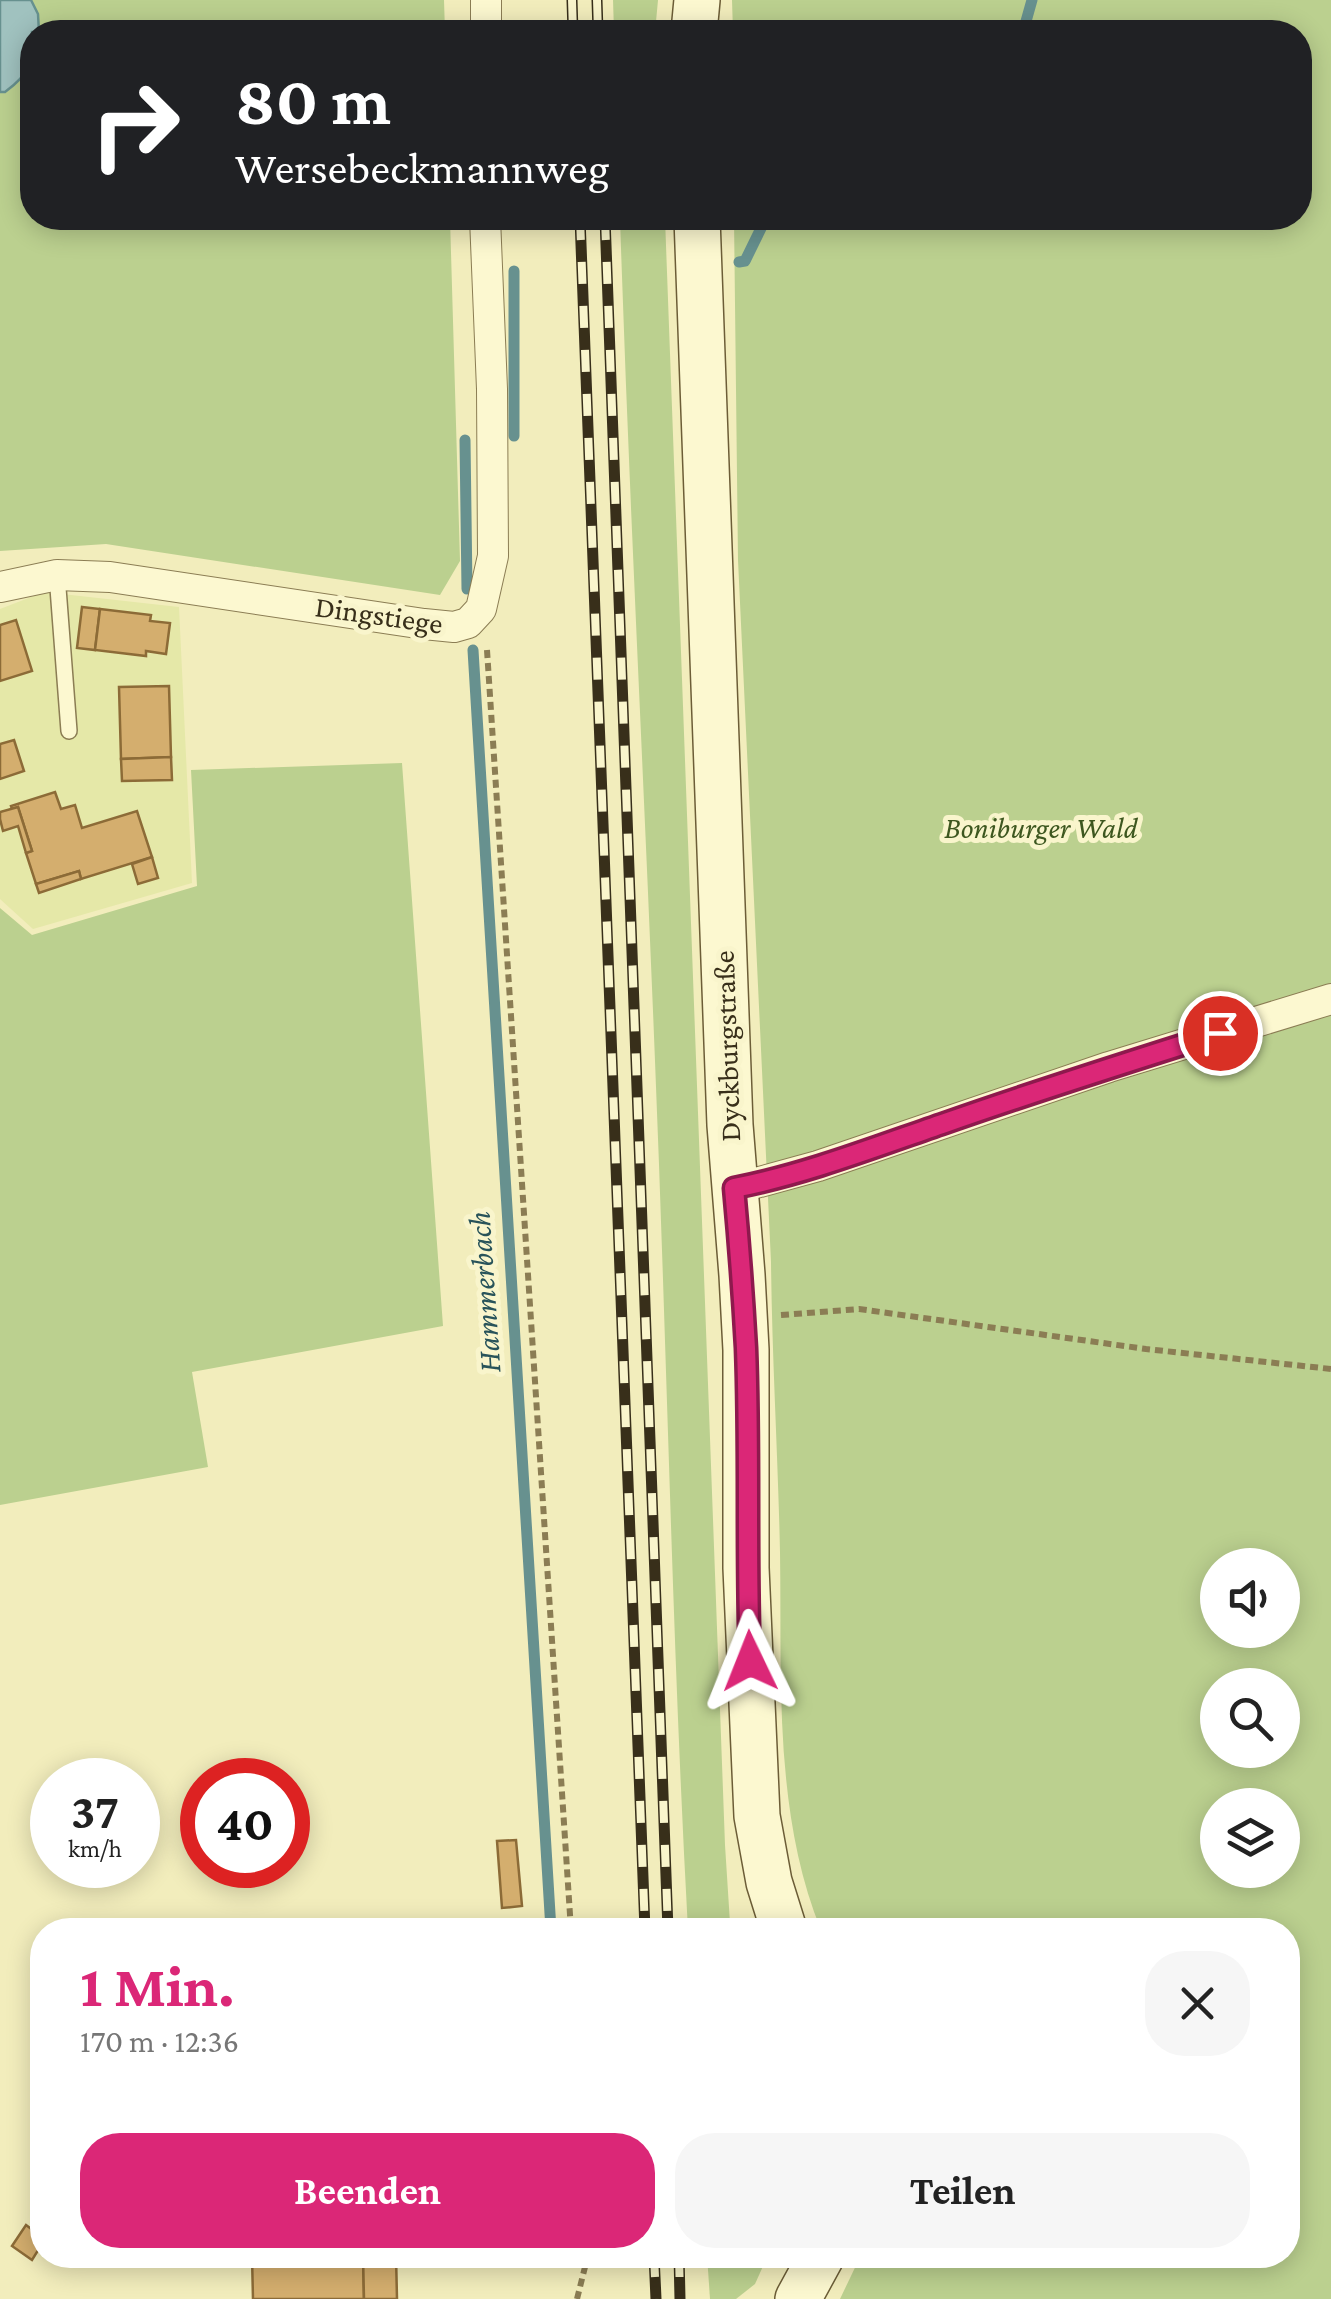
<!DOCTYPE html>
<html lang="de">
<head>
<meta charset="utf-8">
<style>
	body { margin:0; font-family:"Crimson Pro",serif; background:#f6f6f6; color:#222; height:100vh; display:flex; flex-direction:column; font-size:38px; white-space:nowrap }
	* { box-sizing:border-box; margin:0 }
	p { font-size:32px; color:#767676 }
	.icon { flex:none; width:55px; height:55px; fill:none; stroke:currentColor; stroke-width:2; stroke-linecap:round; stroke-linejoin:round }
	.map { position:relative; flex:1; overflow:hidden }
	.side { position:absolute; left:30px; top:1918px; width:1270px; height:350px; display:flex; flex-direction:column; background:#fff; border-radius:40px; box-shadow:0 5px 25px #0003 }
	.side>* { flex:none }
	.top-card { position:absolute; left:20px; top:20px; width:1292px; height:210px; border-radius:40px; box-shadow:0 5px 25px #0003; background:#202124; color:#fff; overflow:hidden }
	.controls { position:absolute; left:1200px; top:1548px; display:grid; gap:20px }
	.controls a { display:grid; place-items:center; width:100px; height:100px; border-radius:50%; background:#fff; box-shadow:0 5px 25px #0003; font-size:50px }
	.speed { position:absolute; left:30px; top:1758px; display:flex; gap:20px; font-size:50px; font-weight:700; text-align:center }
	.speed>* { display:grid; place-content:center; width:130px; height:130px; border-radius:50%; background:#fff; box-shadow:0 5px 25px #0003; line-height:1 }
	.speed small { font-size:25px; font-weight:400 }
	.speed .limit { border:15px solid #d22; background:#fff; color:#111 }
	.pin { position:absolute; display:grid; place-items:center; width:85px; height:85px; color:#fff; margin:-42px; border:5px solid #fff; border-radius:50%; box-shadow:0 2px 10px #0007 }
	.me { position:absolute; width:110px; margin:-55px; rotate:358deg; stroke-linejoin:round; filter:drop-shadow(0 0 8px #0008) }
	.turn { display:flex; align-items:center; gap:35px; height:210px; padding:0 50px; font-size:45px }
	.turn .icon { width:130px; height:130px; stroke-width:2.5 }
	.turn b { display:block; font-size:70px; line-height:85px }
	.round { display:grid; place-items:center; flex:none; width:105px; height:105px; border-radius:40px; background:#f6f6f6 }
	.overview { display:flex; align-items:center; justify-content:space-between; height:170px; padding:0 50px }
	h1 { font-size:60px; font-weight:700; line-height:75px; color:#db2777 }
	.primary-button { display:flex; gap:20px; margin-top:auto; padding:20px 50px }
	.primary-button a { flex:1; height:115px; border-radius:40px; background:#db2777; color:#fff; font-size:40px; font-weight:700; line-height:115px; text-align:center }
	.primary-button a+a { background:#f6f6f6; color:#222 }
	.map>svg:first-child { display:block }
	.farmland { fill:#e5e8a8 }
	.green { fill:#bbd08f; fill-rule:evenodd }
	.water { fill:#a0c2bf; stroke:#67918f; stroke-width:2.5 }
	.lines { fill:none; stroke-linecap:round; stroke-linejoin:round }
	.stream { stroke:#67918f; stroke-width:11 }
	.building { fill:#d4ae6e; stroke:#8c6b37; stroke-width:2.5 }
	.lane-casing { stroke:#8b7d54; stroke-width:18 }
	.street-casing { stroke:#8b7d54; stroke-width:32 }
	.secondary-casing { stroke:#6c5d37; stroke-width:48 }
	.path { stroke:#8b7d54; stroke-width:6; stroke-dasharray:8 5; stroke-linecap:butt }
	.lane { stroke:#fcf8d0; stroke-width:15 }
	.street { stroke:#fcf8d0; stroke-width:30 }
	.secondary { stroke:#fcf8d0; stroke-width:45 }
	.rail-casing { stroke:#382f1a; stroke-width:11 }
	.rail { stroke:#f9f5cc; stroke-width:8; stroke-dasharray:22; stroke-linecap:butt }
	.route-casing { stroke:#8e194d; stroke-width:25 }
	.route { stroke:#db2777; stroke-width:18 }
	.labels { text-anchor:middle; stroke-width:10; stroke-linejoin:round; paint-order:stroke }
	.street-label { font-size:30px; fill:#382f1a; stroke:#f9f5cc }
	.park-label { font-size:30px; font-style:italic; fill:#3d571f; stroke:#f9f5cc }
	.water-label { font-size:32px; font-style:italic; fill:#28535a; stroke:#f9f5cc }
</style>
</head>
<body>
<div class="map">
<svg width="1331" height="2299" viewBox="0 0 1331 2299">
	<rect width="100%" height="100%" fill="#f2edbc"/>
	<path class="farmland" d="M44,592L179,607L192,883L33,929L0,899V609Z"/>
	<g class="green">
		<path d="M0,0H444L445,32H32V218H450L460,561L440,595L106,544L0,551Z"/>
		<path d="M613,0H658L655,32H614Z"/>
		<path d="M732,0H1331V2299H840L861,2255H1288V1930H821C773,1812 782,1677 780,1552C778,1455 772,1359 771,1262L738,560L734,218H1300V32H733ZM1218,1565H1282V1630H1218ZM1218,1685H1282V1750H1218ZM1218,1805H1282V1870H1218Z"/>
		<path d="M620,218H665L725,1845L730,1923L733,1930H688C672,1640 667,1351 655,1061C644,780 629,499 620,218Z"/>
		<path d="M402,763L443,1326L192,1372L208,1467L0,1505V908L32,935L197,886L191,770Z"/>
		<path d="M707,2255H768L755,2284L736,2299H710Z"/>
	</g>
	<path class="water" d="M0,0H31L38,14L39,32H32C32,63 31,73 5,92H0Z"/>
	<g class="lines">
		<g class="stream">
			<path d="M1023,32L1032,0"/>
			<path d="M739,262L745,261L766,218"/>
			<path d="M514,271V436"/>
			<path d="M465,440L467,589"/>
			<path d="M473,650L551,1930"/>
			<path d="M570,2255V2260"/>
		</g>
	</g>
	<g class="building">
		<path d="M82,607L100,609L95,650L77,648Z"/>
		<path d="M100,609L151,615L150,621L170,623L166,654L146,651V656L95,650Z"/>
		<path d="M16,620L32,671L0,681V625Z"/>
		<path d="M169,686L171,757L121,759L119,687Z"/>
		<path d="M14,740L24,771L0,779V744Z"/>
		<path d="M171,757L172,780L122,781L121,759Z"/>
		<path d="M55,792L61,809L75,805L82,828L137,811L152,857L81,879L79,871L36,884L26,853L32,851L18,807L12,809L11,806Z"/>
		<path d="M18,807L32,851L26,853L18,826L3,831L0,819V812Z"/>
		<path d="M152,857L158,878L138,884L132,864Z"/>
		<path d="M79,871L81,879L39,893L36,884Z"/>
		<path d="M516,1840L522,1906L502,1908L497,1841Z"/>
		<path d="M26,2225L42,2237V2244L32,2260L12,2246Z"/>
		<path d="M174,2255H226V2259L175,2263Z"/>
		<path d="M276,2255H363L364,2299H253L252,2256Z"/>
		<path d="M363,2255H396L397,2299H364Z"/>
	</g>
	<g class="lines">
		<defs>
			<path id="lane" d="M57,575L69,731"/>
			<g id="street">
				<path d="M486,0V32"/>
				<path d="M0,587L57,575L110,577L424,624L454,627L468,623L481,609L493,556L492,389L485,218"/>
				<path d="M734,1189L818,1166L1109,1067L1331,999"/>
			</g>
			<g id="secondary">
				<path d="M694,32L697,0"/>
				<path d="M697,218L730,1125L742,1275L746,1350V1568L757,1816L769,1882L784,1930"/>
				<path d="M798,2299L822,2255"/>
			</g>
		</defs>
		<use href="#lane" class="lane-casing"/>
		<use href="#street" class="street-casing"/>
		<use href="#secondary" class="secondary-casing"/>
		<g class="path">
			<path d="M487,650L571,1930"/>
			<path d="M781,1315L859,1309L1146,1349L1331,1369"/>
			<path d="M577,2299L588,2255"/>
		</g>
		<use href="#lane" class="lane"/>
		<use href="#street" class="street"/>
		<use href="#secondary" class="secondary"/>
		<defs>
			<g id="rail">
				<path d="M572,0L573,32"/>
				<path d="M597,0L598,32"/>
				<path d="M580,218L645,1930"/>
				<path d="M605,218L668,1930"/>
				<path d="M654,2255L656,2299"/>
				<path d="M679,2255L680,2299"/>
			</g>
		</defs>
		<use href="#rail" class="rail-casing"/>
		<use href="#rail" class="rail"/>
	</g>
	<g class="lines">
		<defs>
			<path id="route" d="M750,1661C746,1557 750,1452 746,1348C743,1295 739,1242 734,1188C806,1174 875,1147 945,1123C1036,1091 1128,1062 1220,1033"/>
		</defs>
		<use href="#route" class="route-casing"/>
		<use href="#route" class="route"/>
	</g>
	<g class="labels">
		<g class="street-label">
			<text transform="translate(379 615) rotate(8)" y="10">Dingstiege</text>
			<text transform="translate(727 1046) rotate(-92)" y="10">Dyckburgstraße</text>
		</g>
		<g class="park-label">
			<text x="1041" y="838">Boniburger Wald</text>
		</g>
		<g class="water-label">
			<text transform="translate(484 1292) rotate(-94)" y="11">Hammerbach</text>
		</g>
	</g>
</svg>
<div class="controls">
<a><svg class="icon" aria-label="sound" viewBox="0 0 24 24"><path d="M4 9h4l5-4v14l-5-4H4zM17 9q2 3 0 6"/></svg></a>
<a><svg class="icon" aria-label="search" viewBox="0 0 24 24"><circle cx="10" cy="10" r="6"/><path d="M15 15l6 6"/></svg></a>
<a><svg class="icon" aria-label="layers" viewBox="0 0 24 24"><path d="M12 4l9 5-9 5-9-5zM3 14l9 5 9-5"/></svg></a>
</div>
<div class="speed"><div>37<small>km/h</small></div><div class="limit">40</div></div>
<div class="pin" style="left:1220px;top:1033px;background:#d93025"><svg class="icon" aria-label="arrive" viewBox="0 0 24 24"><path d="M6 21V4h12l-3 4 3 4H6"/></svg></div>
<svg class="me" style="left:750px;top:1661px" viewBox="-20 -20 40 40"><path d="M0-17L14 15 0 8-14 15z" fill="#db2777" stroke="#fff" stroke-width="4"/></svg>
<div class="top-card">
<div class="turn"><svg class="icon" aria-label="right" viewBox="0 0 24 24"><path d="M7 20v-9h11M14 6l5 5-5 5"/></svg><div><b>80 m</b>Wersebeckmannweg</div></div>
</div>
<section class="side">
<div class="overview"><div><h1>1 Min.</h1><p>170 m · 12:36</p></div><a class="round"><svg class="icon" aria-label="close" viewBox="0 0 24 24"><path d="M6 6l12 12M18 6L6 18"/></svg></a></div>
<div class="primary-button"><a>Beenden</a><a>Teilen</a></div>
</section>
</div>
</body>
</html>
